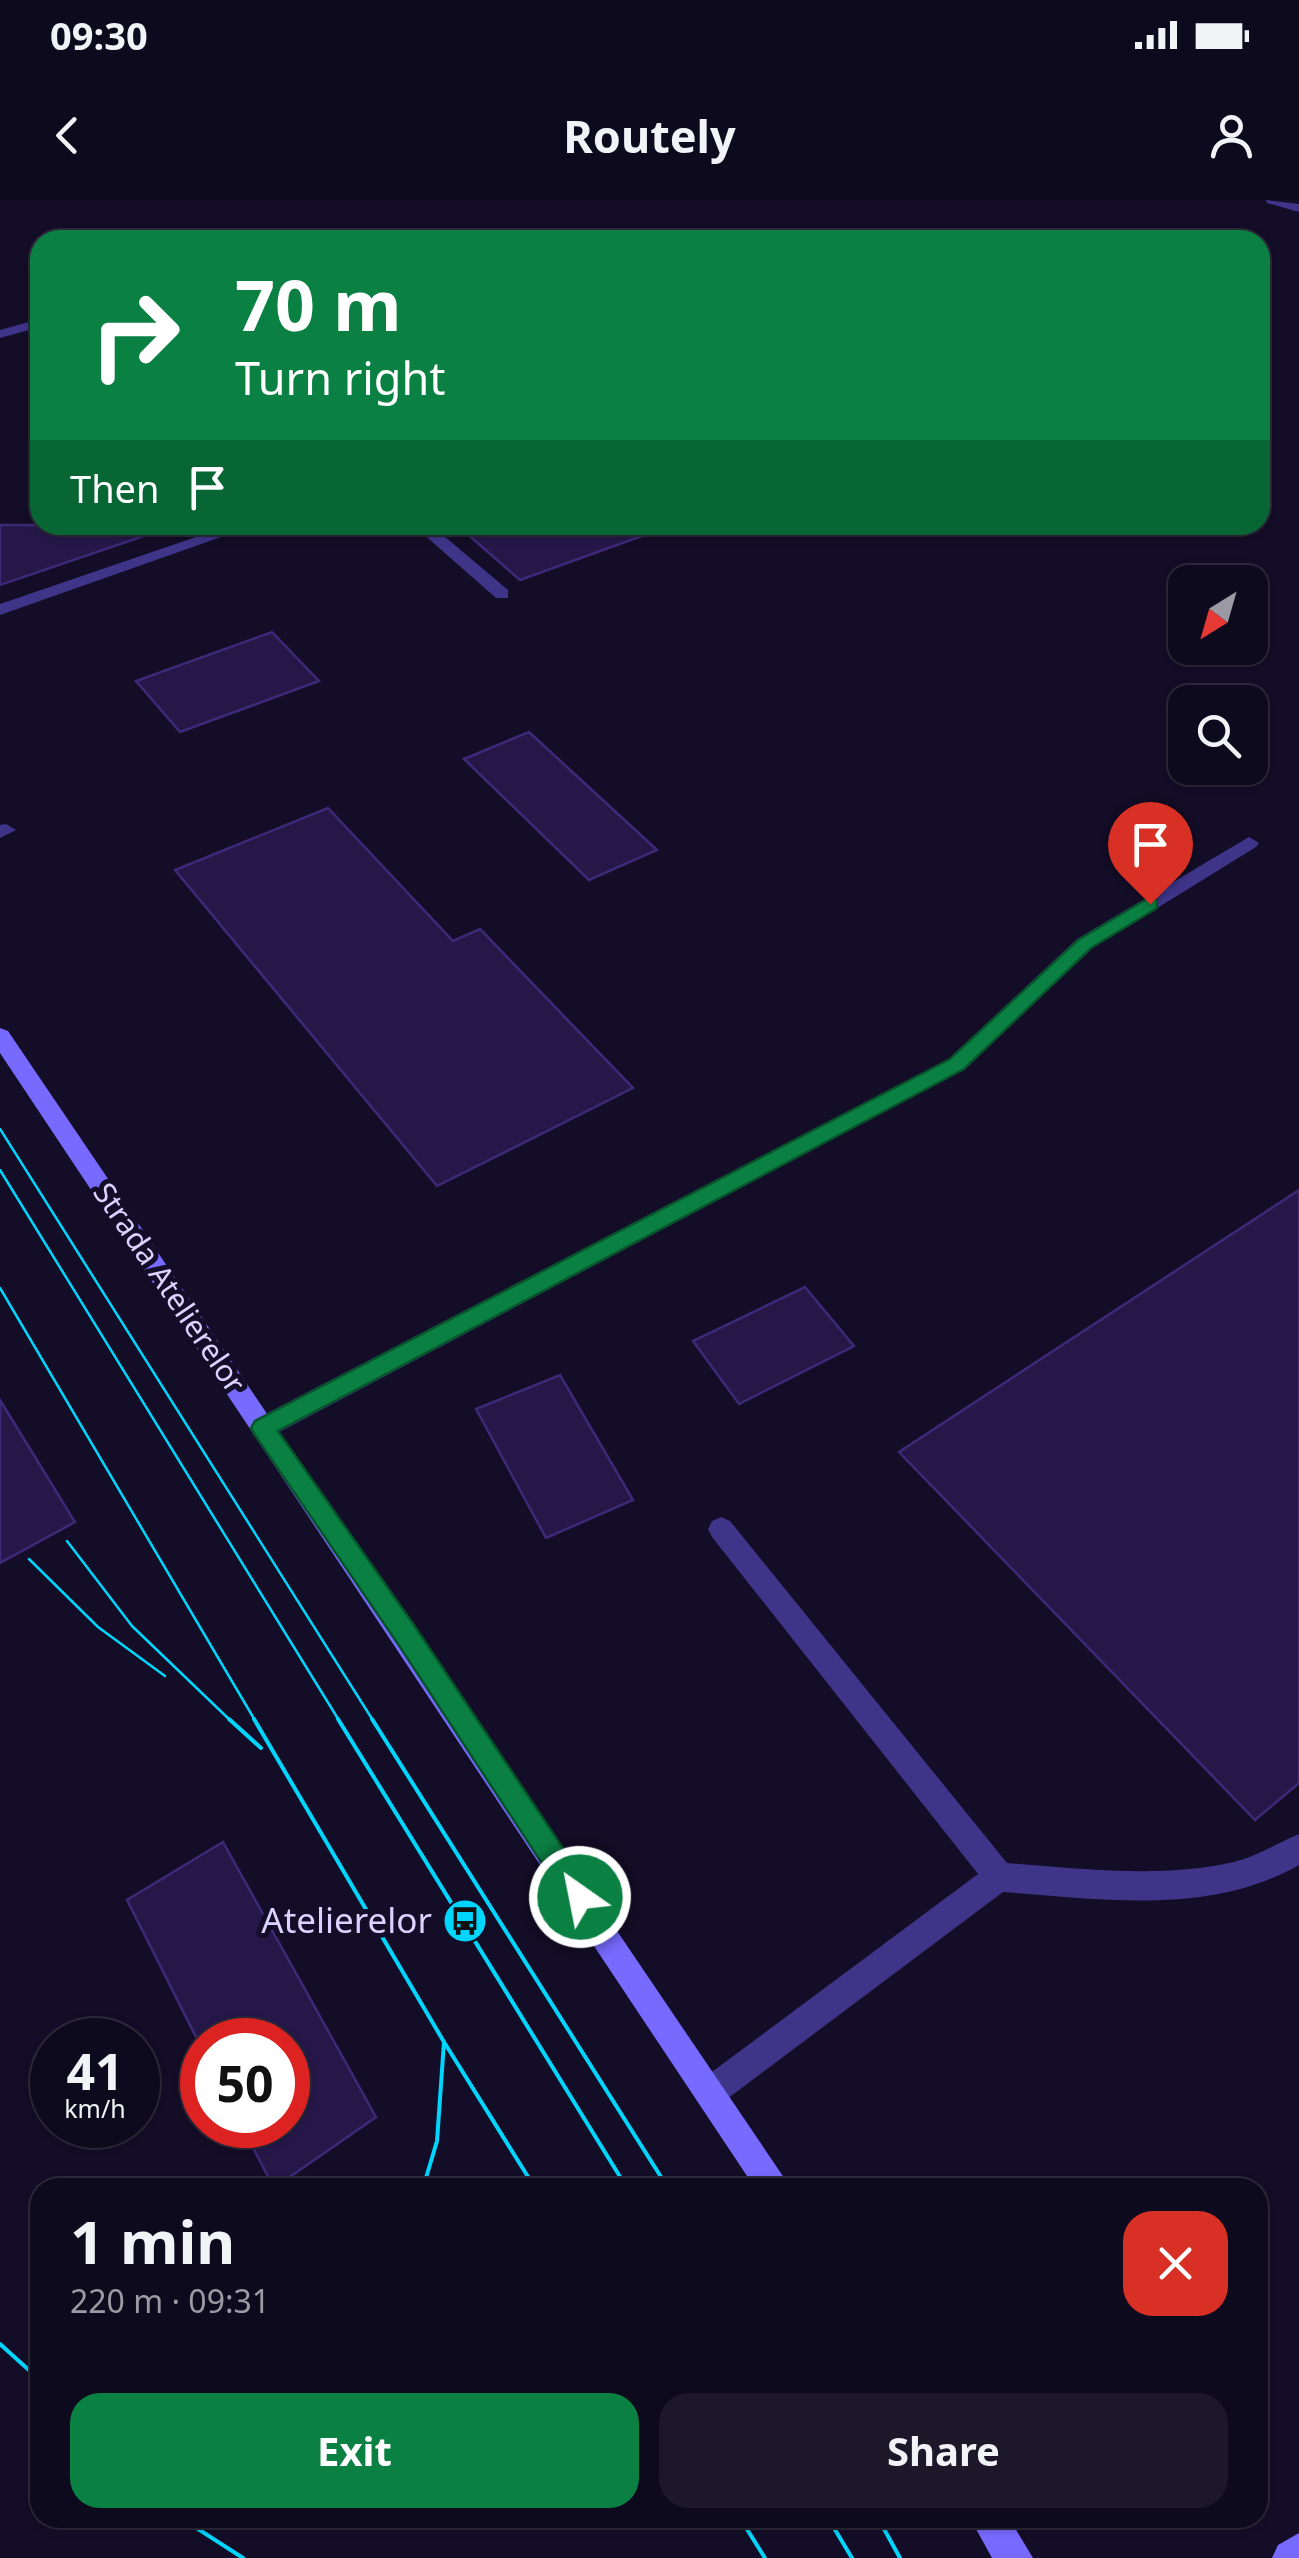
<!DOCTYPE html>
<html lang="en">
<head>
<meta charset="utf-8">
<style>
	body { margin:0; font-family:"Noto Sans",sans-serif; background:#1c182a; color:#f1f3f6; height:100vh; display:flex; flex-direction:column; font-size:38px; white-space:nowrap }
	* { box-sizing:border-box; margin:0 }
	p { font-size:32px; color:#9b9aa4 }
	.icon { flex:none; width:55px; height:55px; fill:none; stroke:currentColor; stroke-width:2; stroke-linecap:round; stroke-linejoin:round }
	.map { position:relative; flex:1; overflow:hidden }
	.panel { position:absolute; left:30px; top:1978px; width:1238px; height:350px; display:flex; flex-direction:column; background:#0e0a1d; border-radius:30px; box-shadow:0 2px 8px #0004,0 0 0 2px #2e2b3b }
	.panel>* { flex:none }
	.top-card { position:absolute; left:30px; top:30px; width:1240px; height:305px; border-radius:30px; box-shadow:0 2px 8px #0004,0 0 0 2px #2e2b3b; background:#0b8043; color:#fff; overflow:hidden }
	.needle { width:65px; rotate:217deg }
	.tools { position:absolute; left:1168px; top:365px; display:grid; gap:20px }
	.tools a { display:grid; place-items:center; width:100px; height:100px; border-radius:20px; background:#0e0a1d; box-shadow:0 2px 8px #0004,0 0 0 2px #2e2b3b; font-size:50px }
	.speed { position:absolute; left:30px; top:1818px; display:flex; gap:20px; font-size:50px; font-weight:700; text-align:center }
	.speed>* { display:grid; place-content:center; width:130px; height:130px; border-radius:50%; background:#0e0a1d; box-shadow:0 2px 8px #0004,0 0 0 2px #2e2b3b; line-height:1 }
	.speed small { font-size:25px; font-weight:400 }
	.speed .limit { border:15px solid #d22; background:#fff; color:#111 }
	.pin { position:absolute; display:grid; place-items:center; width:85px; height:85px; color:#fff; margin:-102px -42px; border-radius:50% 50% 50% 0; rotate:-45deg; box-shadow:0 0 10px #0007 }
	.pin .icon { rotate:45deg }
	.me { position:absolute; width:110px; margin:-55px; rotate:327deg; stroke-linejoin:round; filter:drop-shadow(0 0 8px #0008) }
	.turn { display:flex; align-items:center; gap:35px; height:210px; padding:0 40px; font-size:45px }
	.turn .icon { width:130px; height:130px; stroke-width:2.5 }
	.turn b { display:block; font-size:70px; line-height:85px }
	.then { display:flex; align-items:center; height:95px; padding:0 40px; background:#0003; gap:20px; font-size:38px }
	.round { display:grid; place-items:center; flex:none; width:105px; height:105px; border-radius:30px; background:#1c182a }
	.summary { display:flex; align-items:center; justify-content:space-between; height:170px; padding:0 40px }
	h1 { font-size:60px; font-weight:700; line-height:75px }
	.cta { display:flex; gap:20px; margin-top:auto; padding:20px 40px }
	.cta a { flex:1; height:115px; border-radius:30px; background:#0b8043; color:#fff; font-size:40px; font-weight:700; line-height:115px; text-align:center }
	.cta a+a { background:#1c182a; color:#f1f3f6 }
	.status { display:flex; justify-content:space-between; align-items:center; height:70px; padding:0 50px; background:#0e0a1d; direction:ltr }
	.status svg { height:28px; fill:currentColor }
	header { display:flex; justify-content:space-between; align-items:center; height:130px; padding:0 40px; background:#0e0a1d; font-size:45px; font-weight:700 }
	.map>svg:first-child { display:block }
	.building { fill:#251849; stroke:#3d2977; stroke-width:2.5 }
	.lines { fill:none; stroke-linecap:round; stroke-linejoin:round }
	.lane { fill:#3e3589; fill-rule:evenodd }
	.secondary { fill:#776aff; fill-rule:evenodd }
	.tram-far1 { stroke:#00d5fe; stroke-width:2.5 }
	.tram { stroke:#00d5fe; stroke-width:4 }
	.route { fill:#0b8043; stroke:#07532c; stroke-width:2.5 }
	.labels { text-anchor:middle; stroke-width:10; stroke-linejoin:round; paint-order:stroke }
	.street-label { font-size:30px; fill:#dbd3ff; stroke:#130d27 }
	.near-poi-label { font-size:35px; fill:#dbd3ff; stroke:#130d27; text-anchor:end }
</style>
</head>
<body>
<div class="status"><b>09:30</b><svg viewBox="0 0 49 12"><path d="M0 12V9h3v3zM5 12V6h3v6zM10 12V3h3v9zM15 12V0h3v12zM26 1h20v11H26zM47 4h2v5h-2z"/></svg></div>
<header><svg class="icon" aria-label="back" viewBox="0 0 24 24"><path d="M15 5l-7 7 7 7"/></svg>Routely<svg class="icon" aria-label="person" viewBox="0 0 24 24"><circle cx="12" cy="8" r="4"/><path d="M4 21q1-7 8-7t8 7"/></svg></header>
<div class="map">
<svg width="1299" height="2358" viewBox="0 0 1299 2358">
	<rect width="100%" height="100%" fill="#130d27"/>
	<g class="building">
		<path d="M0,325H152L153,333L0,385Z"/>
		<path d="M457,325H655L656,331L520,380Z"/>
		<path d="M272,432L319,481L180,532L136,481Z"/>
		<path d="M529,532L657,650L589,680L464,559Z"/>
		<path d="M328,608L453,741L480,729L633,888L437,986L175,670Z"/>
		<path d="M1299,990V1583L1255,1620L899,1252Z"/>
		<path d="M805,1087L854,1146L739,1204L693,1141Z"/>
		<path d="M560,1175L633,1300L546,1338L476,1209Z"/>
		<path d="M0,1200L75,1322L0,1363Z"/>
		<path d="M223,1642L376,1917L274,1988L241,1925H288V1840H202V1849L127,1700Z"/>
	</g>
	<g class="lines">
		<g class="lane">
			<path d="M1266,0L1299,4V12L1267,3Z"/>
			<path d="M40,119V127L0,138V130Z"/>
			<path d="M231,325H255L0,415V404Z"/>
			<path d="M413,325H431L508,390V398H496Z"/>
			<path d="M6,624L16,630L0,638V625Z"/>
			<path d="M1249,637L1259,643L1256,647L1091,749L965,869L272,1236L263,1239L254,1236L250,1228L254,1220L949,859L1077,739Z"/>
			<path d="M721,1317L730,1321L1007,1663C1081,1668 1160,1679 1234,1662C1258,1656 1277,1643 1299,1634V1665C1210,1716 1101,1699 1003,1692L723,1902L712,1907L701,1902L696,1891L701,1880L978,1674L712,1337L708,1329L712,1321Z"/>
		</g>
		<g class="secondary">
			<path d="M0,828L8,831L791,1988H755L0,853Z"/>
			<path d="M970,2318H1009L1033,2358H992Z"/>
			<path d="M1299,2333V2358H1272L1278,2345Z"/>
		</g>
		<g class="tram-far1">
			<path d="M0,929L374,1522"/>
			<path d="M0,970L340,1522"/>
			<path d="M0,1088L256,1522"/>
			<path d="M67,1341L132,1426L232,1522"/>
			<path d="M29,1359L98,1427L165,1476"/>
		</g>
		<g class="tram">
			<path d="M229,1519L261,1548"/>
			<path d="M254,1519L444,1842L437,1941L423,1988"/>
			<path d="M338,1519L627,1988"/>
			<path d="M372,1519L668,1988"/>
			<path d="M444,1842L535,1988"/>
			<path d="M0,2144L40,2180"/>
			<path d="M181,2318L243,2358"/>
			<path d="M740,2318L765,2358"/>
			<path d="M828,2318L852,2358"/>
			<path d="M878,2318L900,2358"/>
		</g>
	</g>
	<path class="route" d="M1150,697L1157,699V708L1091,748L964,869L278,1231L416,1428L589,1687L593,1697L589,1706L580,1710L570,1706L398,1444L255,1235L251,1228L255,1221L950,859L1078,740Z"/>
	<defs>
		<symbol id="bus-disc" viewBox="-11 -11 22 22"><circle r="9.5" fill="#00d5fe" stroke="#130d27"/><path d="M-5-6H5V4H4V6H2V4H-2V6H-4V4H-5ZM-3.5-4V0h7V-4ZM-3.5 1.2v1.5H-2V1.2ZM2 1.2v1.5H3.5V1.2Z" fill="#111"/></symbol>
	</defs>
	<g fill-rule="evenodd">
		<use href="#bus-disc" x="440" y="1696" width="50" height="50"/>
	</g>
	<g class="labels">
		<g class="street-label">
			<text transform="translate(169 1088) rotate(56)" y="10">Strada Atelierelor</text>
		</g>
		<g class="near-poi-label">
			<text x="432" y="1733">Atelierelor</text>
		</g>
	</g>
</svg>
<div class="tools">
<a><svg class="needle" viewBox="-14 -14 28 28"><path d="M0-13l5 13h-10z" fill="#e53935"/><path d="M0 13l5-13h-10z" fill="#9b9aa4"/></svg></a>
<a><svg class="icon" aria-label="search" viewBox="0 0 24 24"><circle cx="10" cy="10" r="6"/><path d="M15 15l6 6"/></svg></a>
</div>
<div class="speed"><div>41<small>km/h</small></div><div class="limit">50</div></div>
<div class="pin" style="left:1150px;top:704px;background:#d93025"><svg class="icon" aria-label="arrive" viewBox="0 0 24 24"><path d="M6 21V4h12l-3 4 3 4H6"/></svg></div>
<svg class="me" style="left:580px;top:1697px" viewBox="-20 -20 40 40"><circle r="17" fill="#0b8043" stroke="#fff" stroke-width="3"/><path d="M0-11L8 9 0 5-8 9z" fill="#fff"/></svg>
<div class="top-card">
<div class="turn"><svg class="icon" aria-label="right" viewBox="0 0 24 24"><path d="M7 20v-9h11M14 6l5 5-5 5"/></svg><div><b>70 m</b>Turn right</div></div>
<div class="then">Then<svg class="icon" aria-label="arrive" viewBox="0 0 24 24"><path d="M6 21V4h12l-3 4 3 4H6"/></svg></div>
</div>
<section class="panel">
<div class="summary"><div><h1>1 min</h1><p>220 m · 09:31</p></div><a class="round" style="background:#d93025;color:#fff"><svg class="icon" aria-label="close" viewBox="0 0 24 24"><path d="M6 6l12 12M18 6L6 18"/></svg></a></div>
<div class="cta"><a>Exit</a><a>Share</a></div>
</section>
</div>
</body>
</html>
